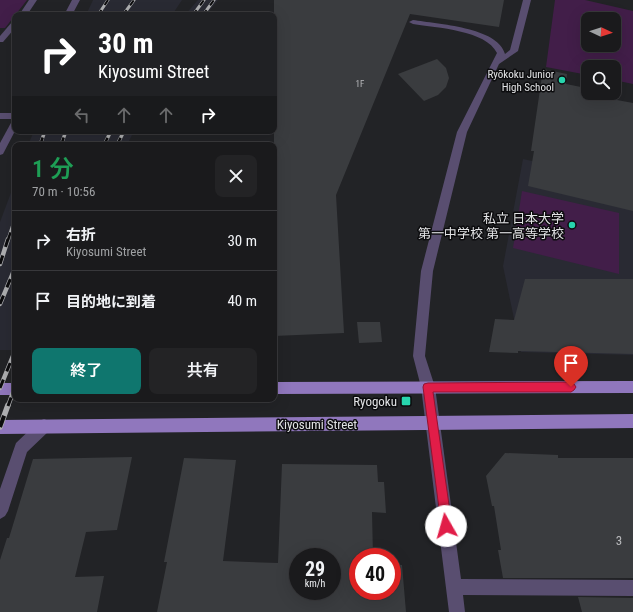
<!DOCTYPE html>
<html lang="ja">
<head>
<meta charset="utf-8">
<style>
	body { margin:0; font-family:"Roboto Condensed","Noto Sans JP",sans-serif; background:#232325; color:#f1f3f6; height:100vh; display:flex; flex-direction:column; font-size:15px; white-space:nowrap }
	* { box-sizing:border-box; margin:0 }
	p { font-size:13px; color:#9fa1a3 }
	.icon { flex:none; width:22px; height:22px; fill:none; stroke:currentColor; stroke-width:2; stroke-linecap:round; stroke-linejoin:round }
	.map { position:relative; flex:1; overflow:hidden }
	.drawer { position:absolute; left:12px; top:142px; width:265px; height:260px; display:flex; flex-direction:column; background:#1a1a1c; border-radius:8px; box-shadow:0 4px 16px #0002,0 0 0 1px #38383b }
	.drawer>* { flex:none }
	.banner { position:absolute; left:12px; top:12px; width:265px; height:122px; border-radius:8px; box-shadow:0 4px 16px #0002,0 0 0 1px #38383b; background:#202124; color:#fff; overflow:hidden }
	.needle { width:26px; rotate:94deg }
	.buttons { position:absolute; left:581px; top:12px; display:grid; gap:8px }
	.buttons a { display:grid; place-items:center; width:40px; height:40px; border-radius:8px; background:#1a1a1c; box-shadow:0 4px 16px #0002,0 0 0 1px #38383b; font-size:20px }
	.speed { position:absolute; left:289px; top:548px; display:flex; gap:8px; font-size:20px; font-weight:700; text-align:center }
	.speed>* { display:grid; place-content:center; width:52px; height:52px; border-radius:50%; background:#1a1a1c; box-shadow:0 4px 16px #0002,0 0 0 1px #38383b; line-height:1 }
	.speed small { font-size:10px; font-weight:400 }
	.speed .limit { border:6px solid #d22; background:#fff; color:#111 }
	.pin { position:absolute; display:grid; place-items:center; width:34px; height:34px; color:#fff; margin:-41px -17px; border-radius:50% 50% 50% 0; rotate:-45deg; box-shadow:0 0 4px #0007 }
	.pin .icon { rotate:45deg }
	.me { position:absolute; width:44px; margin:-22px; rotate:353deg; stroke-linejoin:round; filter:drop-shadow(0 0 3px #0008) }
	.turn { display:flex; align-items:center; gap:14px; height:84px; padding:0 20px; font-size:18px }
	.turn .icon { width:52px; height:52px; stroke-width:2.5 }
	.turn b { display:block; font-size:28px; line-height:34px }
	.lanes { display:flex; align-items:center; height:38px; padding:0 20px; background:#0003; justify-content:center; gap:20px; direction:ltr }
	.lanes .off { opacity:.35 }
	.round { display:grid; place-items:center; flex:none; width:42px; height:42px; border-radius:8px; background:#232325 }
	.summary { display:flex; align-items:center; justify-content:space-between; height:68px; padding:0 20px }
	h1 { font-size:24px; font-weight:600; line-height:30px; color:#1e9e55 }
	.button { display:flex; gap:8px; margin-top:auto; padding:8px 20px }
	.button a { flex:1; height:46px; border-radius:8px; background:#0f766e; color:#fff; font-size:16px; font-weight:600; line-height:46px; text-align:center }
	.button a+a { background:#232325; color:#f1f3f6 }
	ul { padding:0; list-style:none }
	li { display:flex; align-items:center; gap:12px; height:60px; padding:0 20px; border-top:1px solid #38383b }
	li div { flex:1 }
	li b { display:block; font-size:15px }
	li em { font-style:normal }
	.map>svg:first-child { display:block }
	.built { fill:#292a33 }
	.green { fill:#421e49; fill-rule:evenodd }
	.building { fill:#3a3c3f; fill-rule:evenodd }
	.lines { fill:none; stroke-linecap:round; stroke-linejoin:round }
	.minor { fill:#594e70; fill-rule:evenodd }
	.major { fill:#9077bd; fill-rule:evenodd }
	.rail-far3-casing { stroke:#adaeb0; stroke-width:3 }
	.rail-far2-casing { stroke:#adaeb0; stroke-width:3.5 }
	.rail-far1-casing { stroke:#adaeb0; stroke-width:4.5 }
	.rail-casing { stroke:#adaeb0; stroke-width:5.5 }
	.rail-far3 { stroke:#0c0c0e; stroke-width:2; stroke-dasharray:6; stroke-linecap:butt }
	.rail-far2 { stroke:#0c0c0e; stroke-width:2.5; stroke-dasharray:8; stroke-linecap:butt }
	.rail-far1 { stroke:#0c0c0e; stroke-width:3; stroke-dasharray:9; stroke-linecap:butt }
	.rail { stroke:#0c0c0e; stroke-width:4; stroke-dasharray:12; stroke-linecap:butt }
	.route { fill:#e11d48; stroke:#92132f }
	.poi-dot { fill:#27d5ad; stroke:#0c0c0e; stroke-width:1.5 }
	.labels { text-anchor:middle; stroke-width:3; stroke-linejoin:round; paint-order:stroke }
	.far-number-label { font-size:9px; fill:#b8b9bc }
	.far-poi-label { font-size:11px; fill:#e2e3e5; stroke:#0c0c0e; text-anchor:end }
	.poi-label { font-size:13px; fill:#e2e3e5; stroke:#0c0c0e; text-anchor:end }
	.street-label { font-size:13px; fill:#e2e3e5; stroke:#0c0c0e }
	.near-number-label { font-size:13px; fill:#b8b9bc }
</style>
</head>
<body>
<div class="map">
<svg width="633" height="612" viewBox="0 0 633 612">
	<rect width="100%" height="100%" fill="#222326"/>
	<g class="built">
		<path d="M93,0H182L172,15H86Z"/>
		<path d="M198,0H218L206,15H185Z"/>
		<path d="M34,131H134L127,145H28Z"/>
		<path d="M523,159L633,183V355L521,352L503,266Z"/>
		<path d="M15,182V350H0V222Z"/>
	</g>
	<g class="green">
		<path d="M0,0H27L5,28H0Z"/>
		<path d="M555,0H585L633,11V84L614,80V67H588V75L546,67ZM588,19H614V45H588Z"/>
		<path d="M522,191L619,213V274L513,248Z"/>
	</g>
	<g class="building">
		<path d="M274,0H504L499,27L410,14L336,195L344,333L274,336Z"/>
		<path d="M437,59L446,68L449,78L446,87L438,95L424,101L398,74Z"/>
		<path d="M543,69L567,74L566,84L586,88L585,94L633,103V211L528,186L534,151H531Z"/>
		<path d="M525,279H633V354L518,351V353L489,352L495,319L514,320Z"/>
		<path d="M357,322H380L382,342L359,343Z"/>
		<path d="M505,453L558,455V458H633V578H503L498,550H501L494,506H492L486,476Z"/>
		<path d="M132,457L117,530L86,532L75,577L104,576L97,612H0V560L7,538H9L33,459Z"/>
		<path d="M184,458L236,460L223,561L278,563L282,464L377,465L378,482H384L386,513L372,512L373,557H358V591H392V565H402L406,612H157L167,562H164ZM298,557H332V591H298Z"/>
		<path d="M578,597L633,598V612H582Z"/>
	</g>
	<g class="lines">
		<g class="minor">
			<path d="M29,0H37L27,15H19Z"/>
			<path d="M72,0H80L72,15H64Z"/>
			<path d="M523,0H531L518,51L499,64L467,132L433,271L425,356L435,387L461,579L633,580V596L463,595L465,612H449L421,387L413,356L421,271L457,132L497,53C486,30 437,28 413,24L409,22L413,20C437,24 498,27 505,54L510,50Z"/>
			<path d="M12,22H15V28L3,42H0V36Z"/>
			<rect x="0" y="113" width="15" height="6"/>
			<path d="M15,120V131L3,154L0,155V143L12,121Z"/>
			<path d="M44,419L49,421L51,426L49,431L27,452L8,511L5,516L0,519V489L16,443L39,421Z"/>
		</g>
		<g class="major">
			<path d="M633,381V393L274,394V382Z"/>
			<rect x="0" y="383" width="15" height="12"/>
			<path d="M633,414V428L0,434V420Z"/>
		</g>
		<defs>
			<g id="rail-far3">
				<path d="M98,15L108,0"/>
				<path d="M123,15L134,0"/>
				<path d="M193,15L204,0"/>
				<path d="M203,15L214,0"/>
			</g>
			<g id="rail-far2">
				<path d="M40,145L45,131"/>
				<path d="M61,145L66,131"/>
				<path d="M104,145L111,131"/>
				<path d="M117,145L124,131"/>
				<path d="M8,240L15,219"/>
			</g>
			<g id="rail-far1">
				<path d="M0,264L8,239"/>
				<path d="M0,304L15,268"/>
				<path d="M0,388L15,351"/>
				<path d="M8,406L15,387"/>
			</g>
			<path id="rail" d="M0,427L8,405"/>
		</defs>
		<use href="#rail-far3" class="rail-far3-casing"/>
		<use href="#rail-far2" class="rail-far2-casing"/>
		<use href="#rail-far1" class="rail-far1-casing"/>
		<use href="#rail" class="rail-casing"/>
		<use href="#rail-far3" class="rail-far3"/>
		<use href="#rail-far2" class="rail-far2"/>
		<use href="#rail-far1" class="rail-far1"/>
		<use href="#rail" class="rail"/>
	</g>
	<path class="route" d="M571,382L574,384L576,387L574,390L571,392H433L452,526L450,531L446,532L442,531L423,387L424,384L428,383Z"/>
	<g class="poi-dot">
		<circle cx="562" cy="80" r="4"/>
		<circle cx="572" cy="225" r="4"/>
		<rect x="401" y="396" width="10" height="10" rx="2"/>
	</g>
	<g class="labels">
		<g class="far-number-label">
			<text x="360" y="87">1F</text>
		</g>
		<g class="far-poi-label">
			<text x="554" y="78">Ryōkoku Junior<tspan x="554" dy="13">High School</tspan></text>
		</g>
		<g class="poi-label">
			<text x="564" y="223">私立 日本大学<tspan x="564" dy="15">第一中学校 第一高等学校</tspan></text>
			<text x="397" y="406">Ryogoku</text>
		</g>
		<g class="street-label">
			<text x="317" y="429">Kiyosumi Street</text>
		</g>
		<g class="near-number-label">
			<text x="619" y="545">3</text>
		</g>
	</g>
</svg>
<div class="buttons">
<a><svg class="needle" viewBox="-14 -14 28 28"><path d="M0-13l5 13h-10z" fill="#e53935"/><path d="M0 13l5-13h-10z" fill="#9fa1a3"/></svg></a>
<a><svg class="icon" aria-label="search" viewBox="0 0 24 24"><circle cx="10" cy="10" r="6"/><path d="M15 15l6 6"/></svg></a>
</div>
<div class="speed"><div>29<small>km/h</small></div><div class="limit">40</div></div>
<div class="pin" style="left:571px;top:387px;background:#d93025"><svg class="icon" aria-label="arrive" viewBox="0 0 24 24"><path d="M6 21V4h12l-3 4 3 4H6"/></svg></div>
<svg class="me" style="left:446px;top:526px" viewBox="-20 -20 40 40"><circle r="19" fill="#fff"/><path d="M0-13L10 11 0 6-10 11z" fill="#e11d48"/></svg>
<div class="banner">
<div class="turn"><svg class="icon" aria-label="right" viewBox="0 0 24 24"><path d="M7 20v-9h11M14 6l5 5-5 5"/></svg><div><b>30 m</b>Kiyosumi Street</div></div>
<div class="lanes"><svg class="icon off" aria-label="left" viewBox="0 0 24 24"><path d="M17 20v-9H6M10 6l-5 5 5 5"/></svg><svg class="icon off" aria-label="ahead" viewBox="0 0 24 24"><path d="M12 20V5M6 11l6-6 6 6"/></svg><svg class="icon off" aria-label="ahead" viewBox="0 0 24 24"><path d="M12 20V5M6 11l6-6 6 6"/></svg><svg class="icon" aria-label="right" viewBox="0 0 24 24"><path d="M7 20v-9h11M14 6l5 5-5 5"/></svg></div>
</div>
<section class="drawer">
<div class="summary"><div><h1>1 分</h1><p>70 m · 10:56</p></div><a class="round"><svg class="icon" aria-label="close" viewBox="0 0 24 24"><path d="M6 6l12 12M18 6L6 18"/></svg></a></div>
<ul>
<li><svg class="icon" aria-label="right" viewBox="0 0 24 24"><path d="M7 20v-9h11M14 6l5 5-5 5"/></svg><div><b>右折</b><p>Kiyosumi Street</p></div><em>30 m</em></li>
<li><svg class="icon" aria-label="arrive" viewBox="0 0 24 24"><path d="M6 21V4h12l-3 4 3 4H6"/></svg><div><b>目的地に到着</b></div><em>40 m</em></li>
</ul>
<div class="button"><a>終了</a><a>共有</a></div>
</section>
</div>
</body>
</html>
